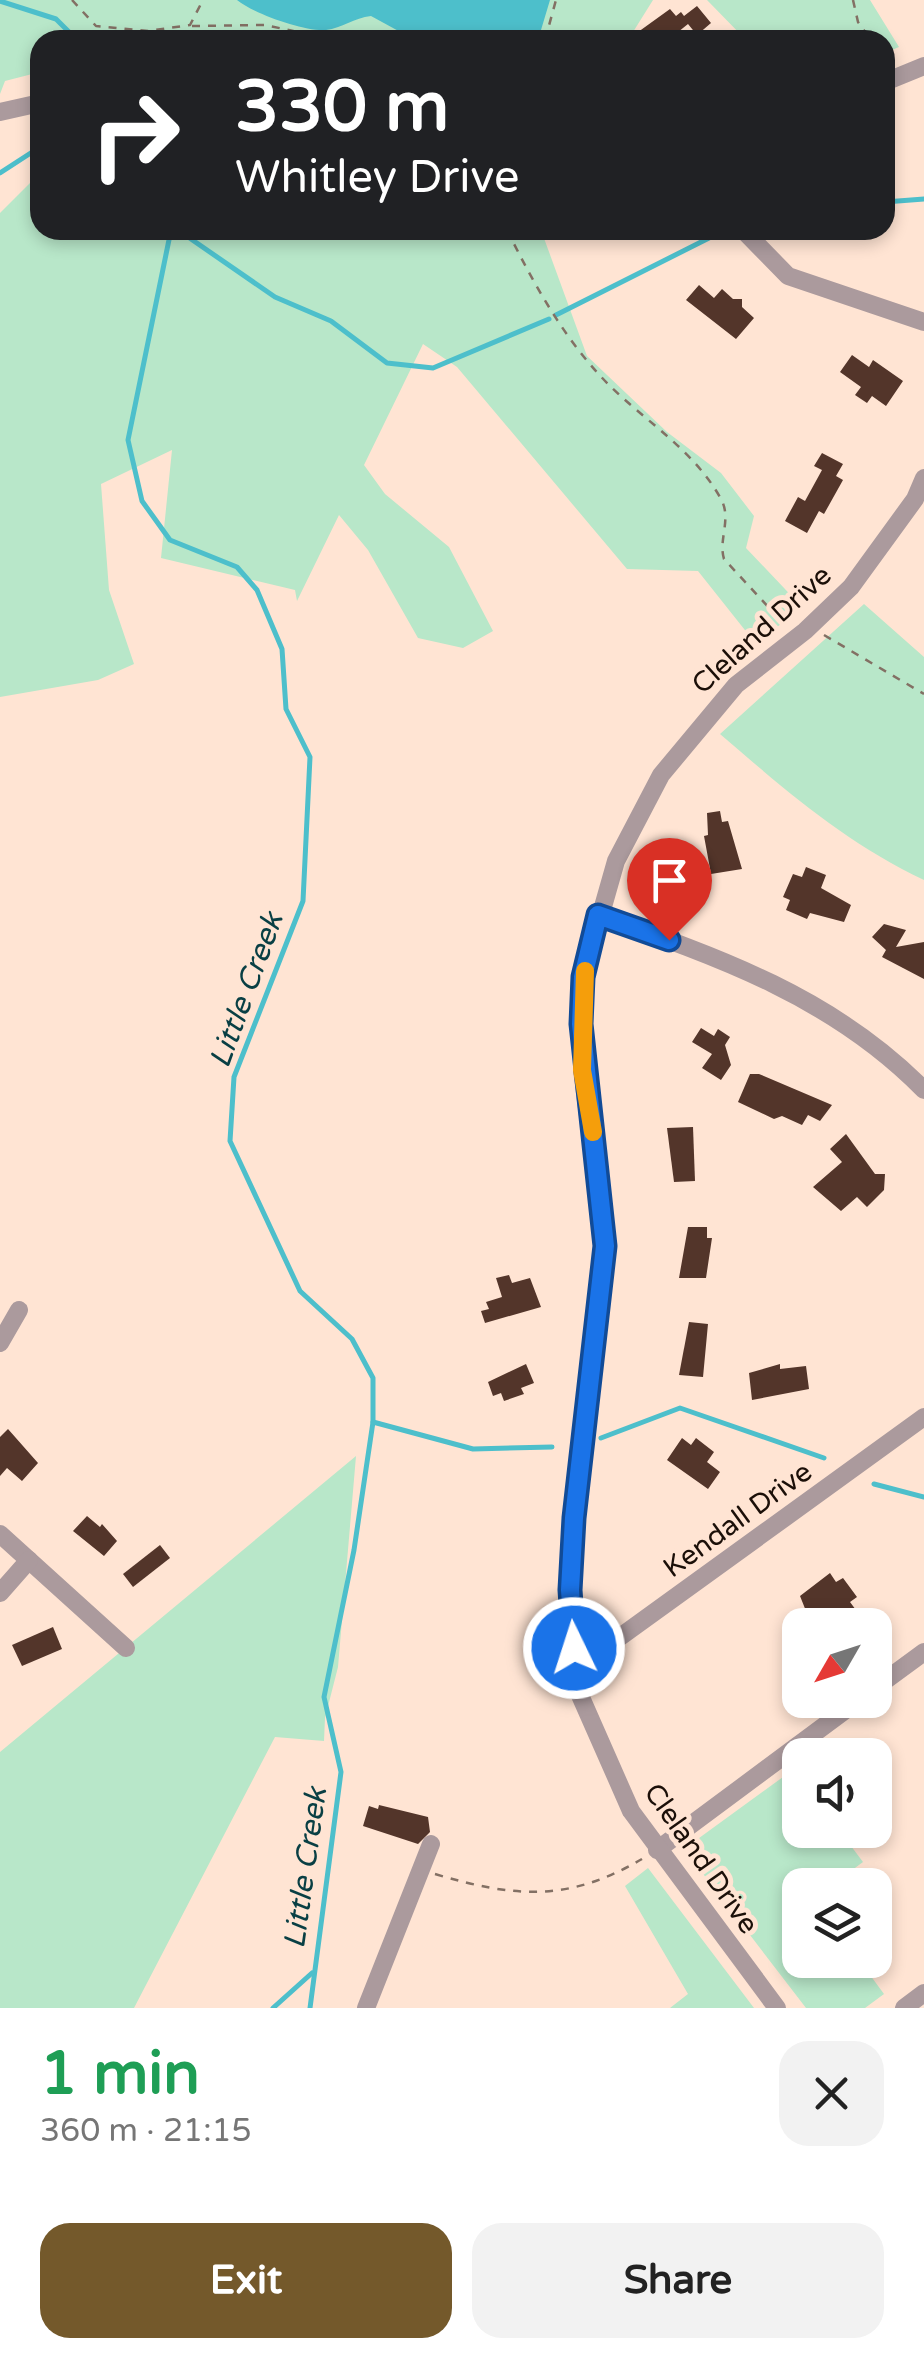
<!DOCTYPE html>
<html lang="en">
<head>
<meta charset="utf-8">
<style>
	body { margin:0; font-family:"Varela Round",sans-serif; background:#f2f2f2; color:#222; height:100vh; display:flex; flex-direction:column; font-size:38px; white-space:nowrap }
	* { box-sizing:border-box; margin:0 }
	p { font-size:32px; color:#767676 }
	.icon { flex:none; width:55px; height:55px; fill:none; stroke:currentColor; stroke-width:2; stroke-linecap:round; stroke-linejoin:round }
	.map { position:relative; height:2008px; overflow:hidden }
	.details { display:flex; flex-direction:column; background:#fff; flex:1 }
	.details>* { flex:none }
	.guide { position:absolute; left:30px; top:30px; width:865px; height:210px; border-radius:30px; box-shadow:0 5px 15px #0003; background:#202124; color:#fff; overflow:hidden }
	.needle { width:65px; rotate:231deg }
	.buttons { position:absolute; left:782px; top:1608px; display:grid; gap:20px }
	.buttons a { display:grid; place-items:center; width:110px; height:110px; border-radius:20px; background:#fff; box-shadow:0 5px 15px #0003; font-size:50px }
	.pin { position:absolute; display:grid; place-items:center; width:85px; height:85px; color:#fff; margin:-102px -42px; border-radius:50% 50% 50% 0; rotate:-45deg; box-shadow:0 0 10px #0007 }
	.pin .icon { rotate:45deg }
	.me { position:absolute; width:110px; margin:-55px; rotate:356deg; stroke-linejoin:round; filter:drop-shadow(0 0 8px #0008) }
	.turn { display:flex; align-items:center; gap:35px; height:210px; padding:0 40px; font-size:45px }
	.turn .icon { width:130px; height:130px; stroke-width:2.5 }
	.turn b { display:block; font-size:70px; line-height:85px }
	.round { display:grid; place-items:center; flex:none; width:105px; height:105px; border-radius:30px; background:#f2f2f2 }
	.overview { display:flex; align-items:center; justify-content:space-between; height:170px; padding:0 40px }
	h1 { font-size:60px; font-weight:700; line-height:75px; color:#1e9e55 }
	.primary-button { display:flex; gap:20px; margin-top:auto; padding:20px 40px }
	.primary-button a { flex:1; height:115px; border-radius:30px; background:#74592b; color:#fff; font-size:40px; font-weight:700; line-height:115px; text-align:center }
	.primary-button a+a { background:#f2f2f2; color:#222 }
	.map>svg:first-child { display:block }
	.green { fill:#b8e7c9 }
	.water { fill:#4dbfcb }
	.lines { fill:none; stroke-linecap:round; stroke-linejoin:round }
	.stream { stroke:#4dbfcb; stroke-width:5 }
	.building { fill:#53352a }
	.path { stroke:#837064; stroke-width:2.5; stroke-dasharray:8 8; stroke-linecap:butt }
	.minor { stroke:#ab9a9d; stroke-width:18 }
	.route-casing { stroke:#114b97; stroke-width:25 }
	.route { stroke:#1a73e8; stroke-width:18 }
	.slow { stroke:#f59e0b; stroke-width:18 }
	.labels { text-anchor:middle; stroke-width:10; stroke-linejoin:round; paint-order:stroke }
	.street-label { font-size:28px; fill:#1b0f08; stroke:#ffe4d3 }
	.water-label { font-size:30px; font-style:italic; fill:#093f44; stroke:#ffe4d3 }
</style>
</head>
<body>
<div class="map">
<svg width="924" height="2008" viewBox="0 0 924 2008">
	<rect width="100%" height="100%" fill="#ffe4d3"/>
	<g class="green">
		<path d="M0,0H653L628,40H308L215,33L171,40H40V72L5,81L0,94Z"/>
		<path d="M707,0H870L899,47L885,53V40H746Z"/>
		<path d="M40,173V230H541L587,356L667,432L721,473L754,516L746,548L802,607L756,644L698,571L627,569L457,367L423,344L364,465L385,494L449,547L493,631L463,648L418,638L368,550L339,515L297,601L295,590L161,558L172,450L101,484L109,590L134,664L98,680L0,697V213Z"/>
		<path d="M864,604L924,657V880C846,843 785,790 720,734Z"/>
		<path d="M356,1456L338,1667L325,1718L324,1741L275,1737L134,2008H0V1752Z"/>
		<path d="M794,1769L800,1777V1830H839L863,1862L832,1885H800V1960H859L884,1994L865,2008H806L684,1849Z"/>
		<path d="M648,1868L754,2008H670L688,1994L625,1886Z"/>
	</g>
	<path class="water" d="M237,0H550L538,40H415L371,16C354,18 342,28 326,30C305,32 254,14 237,0Z"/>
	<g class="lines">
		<g class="stream">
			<path d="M0,1L56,19L77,40"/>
			<path d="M0,173L40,147"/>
			<path d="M885,202L924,199"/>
			<path d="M171,230L128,440L142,501L170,540L237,567L257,590L282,649L286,709L310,757L303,901L234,1077L230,1141L300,1291L352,1339L373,1378V1422L354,1550L324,1697L341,1772L310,2008"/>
			<path d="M178,230L275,297L331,321L387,363L433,368L549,319"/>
			<path d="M556,315L709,238"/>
			<path d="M373,1422L473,1449L552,1447"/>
			<path d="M601,1438L680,1408L824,1458"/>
			<path d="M874,1484L924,1497"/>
			<path d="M273,2008L312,1973"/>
		</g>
	</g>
	<g class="building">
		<path d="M697,6L711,23L697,35L688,24L668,40H627L670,9L676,16L681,12L684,16Z"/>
		<path d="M699,285L714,298L722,289L733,299H742V307L754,318L736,339L686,300Z"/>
		<path d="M852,355L869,367L873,360L903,381L886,406L872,396L867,403L855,395L861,387L840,372Z"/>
		<path d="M822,453L843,464L836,476L843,480L824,514L819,511L807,533L785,521L798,497L805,501L822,470L814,466Z"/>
		<path d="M720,811L722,822L728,821L742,869L711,874L704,836L708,835L707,813Z"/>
		<path d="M806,867L826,875L821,888L851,905L844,922L810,913L807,919L786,910L790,900L783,897L793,874L802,877Z"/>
		<path d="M884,924L906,930L896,947L924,942V979L882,957L886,950L872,937Z"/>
		<path d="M701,1028L714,1036L718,1029L730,1037L725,1045L731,1065L721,1080L702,1068L712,1054L692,1042Z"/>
		<path d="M750,1074H759L832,1105L820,1121L808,1115L802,1125L782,1116L774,1119L738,1102Z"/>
		<path d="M693,1127L695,1181L674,1182L667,1128Z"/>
		<path d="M846,1134L875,1174H885L884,1190L867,1207L857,1197L841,1211L813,1187L842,1162L830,1149Z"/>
		<path d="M688,1227H707V1238H712L706,1278H679Z"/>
		<path d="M509,1275L512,1283L530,1278L541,1307L485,1323L481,1311L489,1309L486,1302L502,1297L496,1278Z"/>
		<path d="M689,1322L708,1324L703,1377L679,1375Z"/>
		<path d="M526,1364L534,1383L521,1388L524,1394L504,1401L501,1393L493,1396L488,1382Z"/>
		<path d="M780,1364V1369L806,1366L809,1389L752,1400L749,1373Z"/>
		<path d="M8,1429L38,1463L22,1481L7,1468L0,1476V1437Z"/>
		<path d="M682,1438L691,1445L696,1438L714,1452L707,1462L720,1472L708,1489L667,1460Z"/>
		<path d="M87,1516L100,1527L102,1524L117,1541L104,1556L73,1531Z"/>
		<path d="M160,1545L170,1558L133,1587L123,1574Z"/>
		<path d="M830,1573L836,1582L843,1578L857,1597L850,1602L867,1625H820L812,1613L808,1616L800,1596Z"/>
		<path d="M53,1627L62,1649L22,1666L12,1645Z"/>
		<path d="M379,1805L428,1817L430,1832L418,1844L363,1826L369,1806L378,1809Z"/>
	</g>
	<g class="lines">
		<g class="path">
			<path d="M72,0L96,26L148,31L190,25L203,0"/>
			<path d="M853,0L858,22L871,40"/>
			<path d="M192,26L265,25L336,40"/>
			<path d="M140,40L147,32"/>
			<path d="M545,40L556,0"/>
			<path d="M507,230C535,286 564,339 608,384C646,422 694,450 721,499C732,519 718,540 724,559L784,624"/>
			<path d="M824,635L924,694"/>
			<path d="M435,1874C515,1898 569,1902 642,1859"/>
		</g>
		<g class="minor">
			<path d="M885,82L924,66"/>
			<path d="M0,112L40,103"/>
			<path d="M743,230L788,276L924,322"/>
			<path d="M598,915C718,957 833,997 924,1090"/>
			<path d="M0,1343L19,1310"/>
			<path d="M0,1534L126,1648"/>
			<path d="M0,1593L29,1560"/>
			<path d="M574,1648L620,1637L924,1417"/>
			<path d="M875,1688L924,1652"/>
			<path d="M657,1850L859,1700"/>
			<path d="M366,2008L431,1844"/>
			<path d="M777,2008L631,1811L579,1693L569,1590L581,1441L605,1246L582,1070L583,977L616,861L661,775L736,685L805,631L851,587L915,499L924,478"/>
			<path d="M904,2008L924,1993"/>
		</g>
	</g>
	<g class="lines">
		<defs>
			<path id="route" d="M574,1648L570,1590L574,1518L605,1246L581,1024L583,977L598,915L669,940"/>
		</defs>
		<use href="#route" class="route-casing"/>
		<use href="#route" class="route"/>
		<path class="slow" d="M585,971L582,1070L593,1132"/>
	</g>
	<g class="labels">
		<g class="street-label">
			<text transform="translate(761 629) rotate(-42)" y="10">Cleland Drive</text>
			<text transform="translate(737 1519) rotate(-36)" y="10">Kendall Drive</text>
			<text transform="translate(702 1858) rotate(55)" y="10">Cleland Drive</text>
		</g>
		<g class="water-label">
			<text transform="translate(246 990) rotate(-70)" y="10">Little Creek</text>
			<text transform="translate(305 1868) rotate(-82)" y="10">Little Creek</text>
		</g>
	</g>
</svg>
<div class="buttons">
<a><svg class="needle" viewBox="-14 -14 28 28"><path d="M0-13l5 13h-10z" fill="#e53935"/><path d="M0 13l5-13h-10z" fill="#767676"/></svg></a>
<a><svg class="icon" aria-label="sound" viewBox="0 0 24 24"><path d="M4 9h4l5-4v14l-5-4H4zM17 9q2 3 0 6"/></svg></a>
<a><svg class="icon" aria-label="layers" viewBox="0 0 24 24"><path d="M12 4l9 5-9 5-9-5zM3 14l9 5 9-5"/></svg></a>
</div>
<div class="pin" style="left:669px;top:940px;background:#d93025"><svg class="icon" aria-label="arrive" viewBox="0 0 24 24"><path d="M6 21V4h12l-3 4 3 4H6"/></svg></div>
<svg class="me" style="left:574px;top:1648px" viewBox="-20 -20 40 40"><circle r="17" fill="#1a73e8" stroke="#fff" stroke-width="3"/><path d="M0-11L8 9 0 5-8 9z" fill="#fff"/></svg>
<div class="guide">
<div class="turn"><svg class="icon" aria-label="right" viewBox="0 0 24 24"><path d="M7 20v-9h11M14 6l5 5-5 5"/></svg><div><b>330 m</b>Whitley Drive</div></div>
</div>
</div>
<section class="details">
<div class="overview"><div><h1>1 min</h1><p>360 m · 21:15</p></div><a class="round"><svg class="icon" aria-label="close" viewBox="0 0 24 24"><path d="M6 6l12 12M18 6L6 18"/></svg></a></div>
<div class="primary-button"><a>Exit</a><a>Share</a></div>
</section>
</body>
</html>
